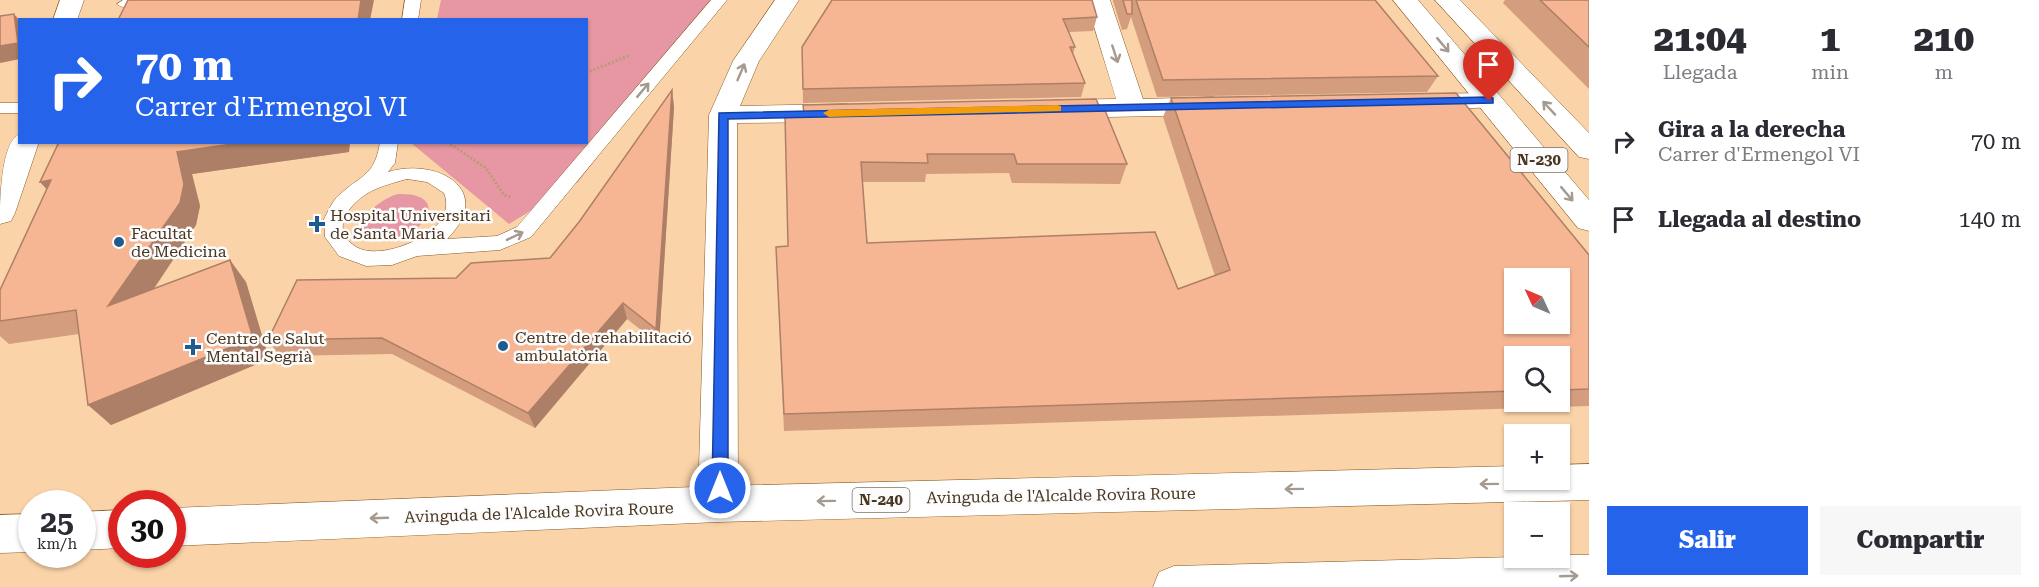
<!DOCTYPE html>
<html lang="es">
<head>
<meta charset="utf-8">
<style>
	body { margin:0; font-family:"Roboto Serif",serif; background:#f7f7f7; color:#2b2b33; height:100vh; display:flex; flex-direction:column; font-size:22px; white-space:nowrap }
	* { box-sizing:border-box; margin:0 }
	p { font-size:20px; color:#7c7c81 }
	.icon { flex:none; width:33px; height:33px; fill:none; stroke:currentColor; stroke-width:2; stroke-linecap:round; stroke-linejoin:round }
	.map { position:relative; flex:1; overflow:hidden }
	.side { display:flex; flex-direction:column; background:#fff; width:450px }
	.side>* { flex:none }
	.guide { position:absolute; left:18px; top:18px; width:570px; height:126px; border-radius:0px; box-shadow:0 2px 4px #0004; background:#2563eb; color:#fff; overflow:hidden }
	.needle { width:39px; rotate:314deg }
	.fabs { position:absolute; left:1504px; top:268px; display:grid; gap:12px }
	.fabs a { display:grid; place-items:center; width:66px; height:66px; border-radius:0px; background:#fff; box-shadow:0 2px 4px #0004; font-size:30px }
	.speed { position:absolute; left:18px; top:490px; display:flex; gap:12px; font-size:30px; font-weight:700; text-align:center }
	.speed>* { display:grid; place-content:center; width:78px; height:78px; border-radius:50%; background:#fff; box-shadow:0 2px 4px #0004; line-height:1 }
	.speed small { font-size:15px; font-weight:400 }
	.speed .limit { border:9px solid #d22; background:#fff; color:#111 }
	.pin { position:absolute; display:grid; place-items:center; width:51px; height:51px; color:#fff; margin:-62px -26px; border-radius:50% 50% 50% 0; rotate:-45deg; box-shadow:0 0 6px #0007 }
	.pin .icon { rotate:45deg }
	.me { position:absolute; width:66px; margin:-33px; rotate:0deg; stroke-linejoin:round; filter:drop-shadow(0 0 4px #0008) }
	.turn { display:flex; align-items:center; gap:21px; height:126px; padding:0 18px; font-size:27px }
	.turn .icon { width:78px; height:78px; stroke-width:2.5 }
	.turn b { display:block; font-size:42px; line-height:51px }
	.eta { display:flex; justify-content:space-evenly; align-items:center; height:102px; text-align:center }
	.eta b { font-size:36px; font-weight:800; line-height:42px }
	.cta { display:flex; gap:12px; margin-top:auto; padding:12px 18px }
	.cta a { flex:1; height:69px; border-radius:0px; background:#2563eb; color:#fff; font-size:24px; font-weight:800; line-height:69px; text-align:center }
	.cta a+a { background:#f7f7f7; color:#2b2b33 }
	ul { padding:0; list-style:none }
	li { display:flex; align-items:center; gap:18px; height:78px; padding:0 18px }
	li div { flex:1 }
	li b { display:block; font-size:22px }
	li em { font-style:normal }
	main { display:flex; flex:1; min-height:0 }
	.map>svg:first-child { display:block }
	.green { fill:#e697a3 }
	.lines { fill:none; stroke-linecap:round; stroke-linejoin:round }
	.lane-casing { stroke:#855922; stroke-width:1 }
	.street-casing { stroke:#855922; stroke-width:1 }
	.primary-casing { stroke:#855922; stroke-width:1 }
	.path { stroke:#bb9a76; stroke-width:3; stroke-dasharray:2 2; stroke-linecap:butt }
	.lane { fill:#fff; fill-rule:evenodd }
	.street { fill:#fff; fill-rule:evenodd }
	.primary { fill:#fff; fill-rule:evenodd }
	.wall { fill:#d49d7e; fill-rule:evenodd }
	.shaded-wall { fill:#ad7f67 }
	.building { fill:#f7b693; stroke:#ad7f67; stroke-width:1.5; fill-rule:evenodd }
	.oneway { stroke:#a49a90 }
	.route { fill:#2563eb; stroke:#184099; stroke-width:1.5 }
	.slow { fill:#f59e0b }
	.poi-dot { fill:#1d5b91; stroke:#fcfcfc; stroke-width:2 }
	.labels { text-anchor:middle; stroke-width:5; stroke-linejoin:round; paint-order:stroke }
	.shield { fill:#fcfcfc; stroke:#7f7162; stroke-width:1.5 }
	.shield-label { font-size:15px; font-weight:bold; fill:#4a3620 }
	.poi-label { font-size:16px; fill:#4a3620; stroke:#fcfcfc; text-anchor:start }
	.street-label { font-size:16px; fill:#4a3620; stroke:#fcfcfc }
</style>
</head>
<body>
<main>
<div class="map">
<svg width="1589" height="587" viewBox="0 0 1589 587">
	<rect width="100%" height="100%" fill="#fbd3a8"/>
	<g class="green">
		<path d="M441,0H720L578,182L509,224L410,142H586V20L437,19Z"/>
		<path d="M398,194C455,192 421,242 384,238C342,233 373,201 398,194Z"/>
	</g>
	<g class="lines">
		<defs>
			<g id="lane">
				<path d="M123,0H166C158,8 125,12 117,4Z"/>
				<path d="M405,0H421L418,20H402Z"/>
				<path d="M711,0H727L531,237L500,250L417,256L392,265L366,266L339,256L325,237L324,219C328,212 332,201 339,195C361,175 375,176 380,142H398L395,163L388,172C437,157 496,190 447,239L497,236L517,227ZM407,179L427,182L444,193C449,205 445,217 436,226C420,243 372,262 352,244C328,225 356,197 376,189C385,185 396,182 407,179Z"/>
				<rect x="0" y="103" width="20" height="10"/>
			</g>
			<g id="street">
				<path d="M60,0H84L77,20H53Z"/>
				<path d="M775,0H799L759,61L740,106L847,104L857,107L861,113L857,119L847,122L737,123L738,504L732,517L718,522L704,517L698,504L709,115L733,61Z"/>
				<path d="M1086,0H1110L1143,99L1213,97L1223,100L1227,106L1223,112L1213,115L1054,118L1044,115L1040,109L1044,103L1054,100L1116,99Z"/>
				<path d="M1489,93L1499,95L1502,101L1499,107L1420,110L1410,108L1407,102L1410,96L1420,94Z"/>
				<path d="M20,134V142H39L15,213L11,221L0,224C0,205 0,141 20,134Z"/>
			</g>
			<g id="primary">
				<path d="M1393,0H1418L1589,200V231L1578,228Z"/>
				<path d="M1435,0H1460L1589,133V159L1579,157Z"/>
				<path d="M1589,464V500L718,522L172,546V508L718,486L1515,466V480H1560V465Z"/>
				<path d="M122,510V548L82,550V512Z"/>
				<path d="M32,514V552L0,553V515Z"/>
				<path d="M1560,555H1589V587H1153L1159,572L1174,566L1515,557L1560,558Z"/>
			</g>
		</defs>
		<use href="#lane" class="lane-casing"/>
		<use href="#street" class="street-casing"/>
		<use href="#primary" class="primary-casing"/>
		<g class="path">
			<path d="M586,73L630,55"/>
			<path d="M447,142L486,168L504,195L510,197"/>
		</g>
		<use href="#lane" class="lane"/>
		<use href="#street" class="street"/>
		<use href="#primary" class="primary"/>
	</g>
	<g class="wall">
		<path d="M832,0L1097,17L1093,31L1069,32L1075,47L1073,54L1085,83L1081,97L803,103L802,47Z"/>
		<path d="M1113,0H1375L1438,76L1427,92L1157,97L1131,17L1127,29L1122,30L1113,1Z"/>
		<path d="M1505,0H1589V89L1503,3Z"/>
		<path d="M672,90L674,107L659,344L627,319L535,428L392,354L280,356L268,340L456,278L550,258L579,222Z"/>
		<path d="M1171,98L1589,255V406L784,431L776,247L788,246L803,114L1100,108L1127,164L1120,184L1012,183L1009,173L926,174L925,182H862L867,243L1178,289L1215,276L1163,117ZM1515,357H1560V402H1515Z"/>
		<path d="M59,142H350L349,152L192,174L200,206L196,225L154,289L246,282L269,359L111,425L79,334L9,344L0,336V290L47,189Z"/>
	</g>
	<g class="shaded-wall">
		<path d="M361,0H374L370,20H358Z"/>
		<path d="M14,14L20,21V59L0,63V46Z"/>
		<path d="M672,90L674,107L659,344L656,329Z"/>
		<path d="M246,142H350L349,152L192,174L200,206L196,225L128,327L108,306L177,152Z"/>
		<path d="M51,180L60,204L40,182Z"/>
		<path d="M230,260L246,282L269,359L111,425L88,405Z"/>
		<path d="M623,303L627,319L535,428L528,413Z"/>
	</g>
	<g class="building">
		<path d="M128,0H361L358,20H118Z"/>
		<path d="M832,0H1092L1097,17L1063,19L1075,47H1070L1085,83L803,89L802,47Z"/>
		<path d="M1123,0H1132V14H1127Z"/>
		<path d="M1136,0H1375L1438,76L1163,80Z"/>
		<path d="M1540,0H1589V47Z"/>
		<path d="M14,14L18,43L0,46V16Z"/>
		<path d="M672,90L656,329L623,303L528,413L382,338L268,340L297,280L456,278L471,263L550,258L579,222Z"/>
		<path d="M1456,93L1589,255V389L1560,390V357H1515V391L784,414L776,247L788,246L785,115L804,114L803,105L1096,99L1100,108H1104L1127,164H1017L1014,154H927L928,163L861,162L867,243L1155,232L1178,289L1230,270L1171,98ZM1515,279H1560V324H1515Z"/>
		<path d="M59,142H246L177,152L184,184L180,203L108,306L230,260L253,338L88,405L76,310L0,321V290L51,180L40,182Z"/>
	</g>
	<defs><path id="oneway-shaft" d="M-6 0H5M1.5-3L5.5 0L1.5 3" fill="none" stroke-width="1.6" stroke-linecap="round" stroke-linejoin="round" transform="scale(1.5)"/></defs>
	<g class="oneway">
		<use href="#oneway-shaft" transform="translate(1443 45) rotate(50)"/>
		<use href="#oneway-shaft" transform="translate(1115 54) rotate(72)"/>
		<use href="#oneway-shaft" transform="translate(741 72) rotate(-67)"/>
		<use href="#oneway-shaft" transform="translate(643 90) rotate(-50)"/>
		<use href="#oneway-shaft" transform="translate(1549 108) rotate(-133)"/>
		<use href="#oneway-shaft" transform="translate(1567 194) rotate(50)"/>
		<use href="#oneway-shaft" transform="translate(515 236) rotate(-26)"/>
		<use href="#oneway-shaft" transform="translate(1489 484) rotate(179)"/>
		<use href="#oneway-shaft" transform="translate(1294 489) rotate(179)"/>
		<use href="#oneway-shaft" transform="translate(826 501) rotate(179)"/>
		<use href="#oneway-shaft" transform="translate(379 518) rotate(178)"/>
		<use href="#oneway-shaft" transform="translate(1569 576) rotate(-2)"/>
	</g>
	<path class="route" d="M1489,97L1493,98V103L728,119V488L726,493L720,495L714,493L712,488L719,113Z"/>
	<path class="slow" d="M1057,105L1061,106V111L829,117L823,113L829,110Z"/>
	<g class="poi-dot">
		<path d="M314 215h6v6h6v6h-6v6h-6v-6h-6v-6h6z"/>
		<circle cx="119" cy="242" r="6"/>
		<circle cx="503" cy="346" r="6"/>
		<path d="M190 338h6v6h6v6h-6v6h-6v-6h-6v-6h6z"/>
	</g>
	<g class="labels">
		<g class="shield">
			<rect x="1510.5" y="148" width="57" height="24" rx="4.5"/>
			<rect x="852.5" y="488" width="57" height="24" rx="4.5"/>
		</g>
		<g class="shield-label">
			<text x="1539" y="165">N-230</text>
			<text x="881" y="505">N-240</text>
		</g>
		<g class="poi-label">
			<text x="330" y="221">Hospital Universitari<tspan x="330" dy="18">de Santa Maria</tspan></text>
			<text x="131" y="239">Facultat<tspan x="131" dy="18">de Medicina</tspan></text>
			<text x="515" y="343">Centre de rehabilitació<tspan x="515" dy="18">ambulatòria</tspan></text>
			<text x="206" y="344">Centre de Salut<tspan x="206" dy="18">Mental Segrià</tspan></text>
		</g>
		<g class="street-label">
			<text transform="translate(1061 495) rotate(-1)" y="6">Avinguda de l'Alcalde Rovira Roure</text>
			<text transform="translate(539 512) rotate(-2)" y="6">Avinguda de l'Alcalde Rovira Roure</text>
		</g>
	</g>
</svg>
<div class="fabs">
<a><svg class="needle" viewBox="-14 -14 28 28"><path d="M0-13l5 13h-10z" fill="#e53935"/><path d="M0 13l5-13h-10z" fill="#7c7c81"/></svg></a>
<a><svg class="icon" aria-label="search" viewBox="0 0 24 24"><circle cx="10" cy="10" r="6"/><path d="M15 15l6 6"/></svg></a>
<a>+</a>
<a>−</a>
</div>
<div class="speed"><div>25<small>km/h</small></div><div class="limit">30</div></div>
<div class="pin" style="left:1489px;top:101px;background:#d93025"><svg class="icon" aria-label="arrive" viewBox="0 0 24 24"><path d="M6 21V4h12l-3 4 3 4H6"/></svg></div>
<svg class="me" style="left:720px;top:488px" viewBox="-20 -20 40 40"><circle r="17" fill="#2563eb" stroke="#fff" stroke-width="3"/><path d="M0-11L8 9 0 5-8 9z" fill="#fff"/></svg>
<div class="guide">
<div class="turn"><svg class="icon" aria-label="right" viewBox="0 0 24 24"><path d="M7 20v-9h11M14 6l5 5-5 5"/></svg><div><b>70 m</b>Carrer d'Ermengol VI</div></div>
</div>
</div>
<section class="side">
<div class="eta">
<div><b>21:04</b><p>Llegada</p></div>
<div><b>1</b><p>min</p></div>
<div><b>210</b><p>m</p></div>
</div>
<ul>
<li><svg class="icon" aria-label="right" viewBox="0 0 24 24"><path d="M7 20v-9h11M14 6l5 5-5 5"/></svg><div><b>Gira a la derecha</b><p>Carrer d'Ermengol VI</p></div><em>70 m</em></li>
<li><svg class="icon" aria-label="arrive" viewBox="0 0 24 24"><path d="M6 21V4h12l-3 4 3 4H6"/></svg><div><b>Llegada al destino</b></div><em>140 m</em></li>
</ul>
<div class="cta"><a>Salir</a><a>Compartir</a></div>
</section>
</main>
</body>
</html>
